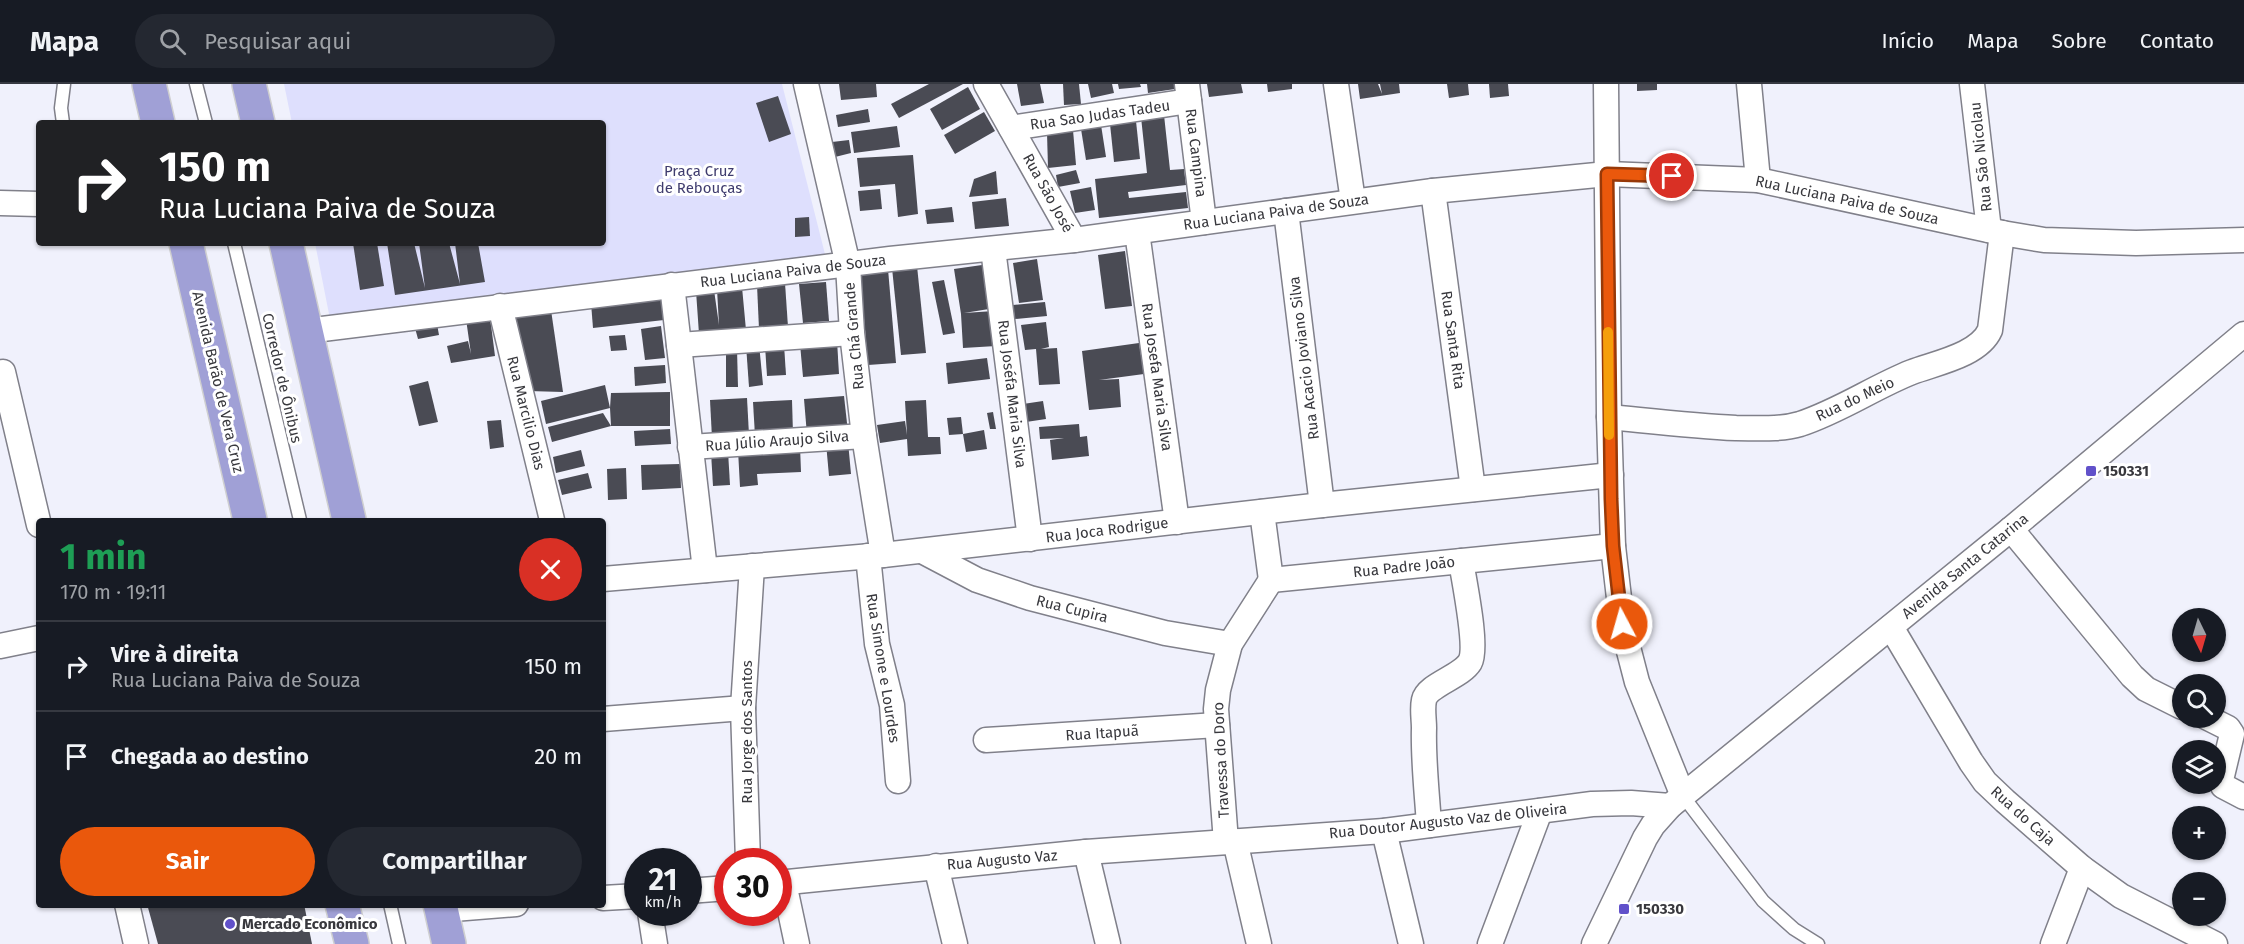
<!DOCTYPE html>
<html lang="pt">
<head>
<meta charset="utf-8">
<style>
	body { margin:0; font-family:"Fira Sans",sans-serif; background:#242831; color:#f1f3f6; height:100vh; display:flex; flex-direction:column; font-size:22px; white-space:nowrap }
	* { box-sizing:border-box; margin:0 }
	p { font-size:20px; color:#9ea1a6 }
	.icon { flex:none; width:33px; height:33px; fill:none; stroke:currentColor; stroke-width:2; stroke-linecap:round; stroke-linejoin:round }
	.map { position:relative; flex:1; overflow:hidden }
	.sheet { position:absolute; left:36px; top:434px; width:570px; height:390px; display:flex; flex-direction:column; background:#171b24; border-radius:6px; box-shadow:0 2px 4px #0004 }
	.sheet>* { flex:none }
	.hud { position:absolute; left:36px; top:36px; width:570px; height:126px; border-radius:6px; box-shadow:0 2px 4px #0004; background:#202124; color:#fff; overflow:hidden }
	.needle { width:39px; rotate:175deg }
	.fabs { position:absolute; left:2172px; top:524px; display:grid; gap:12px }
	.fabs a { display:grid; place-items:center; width:54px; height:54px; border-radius:50%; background:#171b24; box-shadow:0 2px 4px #0004; font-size:30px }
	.speed { position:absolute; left:624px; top:764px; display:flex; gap:12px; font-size:30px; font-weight:700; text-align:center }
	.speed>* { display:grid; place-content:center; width:78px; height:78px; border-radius:50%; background:#171b24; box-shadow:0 2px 4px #0004; line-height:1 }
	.speed small { font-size:15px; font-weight:400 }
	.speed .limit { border:9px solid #d22; background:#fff; color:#111 }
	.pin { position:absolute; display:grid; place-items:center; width:51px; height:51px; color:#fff; margin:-26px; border:3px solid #fff; border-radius:50%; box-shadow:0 2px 6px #0007 }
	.me { position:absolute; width:66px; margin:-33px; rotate:354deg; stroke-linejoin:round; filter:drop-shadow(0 0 4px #0008) }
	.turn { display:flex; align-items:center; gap:21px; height:126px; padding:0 24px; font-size:27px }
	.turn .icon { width:78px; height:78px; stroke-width:2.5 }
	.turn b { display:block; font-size:42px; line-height:51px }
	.round { display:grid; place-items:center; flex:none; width:63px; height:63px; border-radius:32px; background:#242831 }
	.head { display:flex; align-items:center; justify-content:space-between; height:102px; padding:0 24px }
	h1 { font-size:36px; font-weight:700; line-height:45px; color:#1e9e55 }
	.button { display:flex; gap:12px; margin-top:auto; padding:12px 24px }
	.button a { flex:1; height:69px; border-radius:36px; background:#ea580c; color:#fff; font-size:24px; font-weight:700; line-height:69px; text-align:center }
	.button a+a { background:#242831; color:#f1f3f6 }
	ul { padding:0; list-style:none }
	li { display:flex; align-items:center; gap:18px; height:90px; padding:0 24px; border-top:2px solid #363941 }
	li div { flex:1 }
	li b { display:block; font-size:22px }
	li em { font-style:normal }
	header { display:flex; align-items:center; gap:36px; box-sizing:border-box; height:84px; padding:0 30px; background:#171b24; border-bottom:2px solid #363941 }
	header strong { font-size:28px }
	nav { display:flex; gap:33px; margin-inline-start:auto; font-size:21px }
	.search { width:420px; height:54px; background:#242831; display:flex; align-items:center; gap:15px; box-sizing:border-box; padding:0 21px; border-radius:33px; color:#9ea1a6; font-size:22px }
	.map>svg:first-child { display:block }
	.green { fill:#dedffd }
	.building { fill:#4a4b54 }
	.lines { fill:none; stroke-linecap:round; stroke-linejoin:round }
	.service-casing { stroke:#80808a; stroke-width:15 }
	.minor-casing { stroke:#80808a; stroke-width:27 }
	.trunk-casing { stroke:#cfcfd0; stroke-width:36 }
	.service { stroke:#fff; stroke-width:12 }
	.minor { stroke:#fff; stroke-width:24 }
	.trunk { stroke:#a0a0d6; stroke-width:33 }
	.route-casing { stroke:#983908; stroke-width:15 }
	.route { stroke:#ea580c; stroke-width:10 }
	.slow { stroke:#f59e0b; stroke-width:10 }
	.poi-dot { fill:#6151ca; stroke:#fff; stroke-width:2 }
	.labels { text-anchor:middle; stroke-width:6; stroke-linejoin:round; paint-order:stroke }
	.street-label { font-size:15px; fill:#38383d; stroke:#fff }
	.park-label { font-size:15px; fill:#3f3c6e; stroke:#fff }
	.poi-label { font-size:15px; font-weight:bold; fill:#38383d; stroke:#fff; text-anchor:start }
</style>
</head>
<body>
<header>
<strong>Mapa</strong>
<div class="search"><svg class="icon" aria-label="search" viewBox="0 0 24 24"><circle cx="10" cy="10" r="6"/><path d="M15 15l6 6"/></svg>Pesquisar aqui</div>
<nav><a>Início</a><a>Mapa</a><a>Sobre</a><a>Contato</a></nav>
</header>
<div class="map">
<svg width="2244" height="860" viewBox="0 0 2244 860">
	<rect width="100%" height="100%" fill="#f0f1fc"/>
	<path class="green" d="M284,0H782L827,178L330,235L315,159H603V39H292Z"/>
	<g class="building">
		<path d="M839,0H876L877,13L841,16Z"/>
		<path d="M929,0H963L899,34L891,20Z"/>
		<path d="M1017,0H1040L1044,19L1021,22Z"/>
		<path d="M1063,0H1079L1081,20L1064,21Z"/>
		<path d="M1088,0H1112L1114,9L1091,14Z"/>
		<path d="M1118,0H1140L1141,3L1119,5Z"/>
		<path d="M1147,0H1174L1175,5L1148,9Z"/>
		<path d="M1207,0H1241L1243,9L1209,13Z"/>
		<path d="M1267,0H1292V5L1268,8Z"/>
		<path d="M1358,0H1378L1382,10L1380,0H1399L1400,9L1360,15Z"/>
		<path d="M1447,0H1468L1469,11L1449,14Z"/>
		<path d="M1489,0H1508L1509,12L1490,14Z"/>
		<path d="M1637,0H1657V6L1637,7Z"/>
		<path d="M968,3L980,25L942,46L930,25Z"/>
		<path d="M778,12L791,50L769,58L756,19Z"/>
		<path d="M868,25L870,38L838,43L836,31Z"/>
		<path d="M984,28L995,47L955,70L944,51Z"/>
		<path d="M1164,31L1170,86L1184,85L1186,101L1128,108L1129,114L1186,108L1188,124L1099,134L1095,95L1147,89L1141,33Z"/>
		<path d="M1136,37L1140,75L1114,78L1110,40Z"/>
		<path d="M1101,41L1106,73L1086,76L1081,45Z"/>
		<path d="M897,42L900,63L854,69L851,48Z"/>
		<path d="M1073,46L1076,81L1048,84L1047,49Z"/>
		<path d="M849,56L851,69L835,73L832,58Z"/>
		<path d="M913,71L918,130L898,133L895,100L860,103L857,74Z"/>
		<path d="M1076,86L1080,99L1058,103L1056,91Z"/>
		<path d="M996,87L998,110L969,113L974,95Z"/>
		<path d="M1091,103L1095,126L1075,129L1070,107Z"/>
		<path d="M880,105L882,125L860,127L858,107Z"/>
		<path d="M1006,114L1009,142L975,145L972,118Z"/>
		<path d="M952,123L954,138L927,140L925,126Z"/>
		<path d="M809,133L810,152L795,153V134Z"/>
		<path d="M353,159H377L384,202L360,206Z"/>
		<path d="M387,159H414L425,204L419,159H449L460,200L455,159H478L485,198L395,211Z"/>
		<path d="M1125,167L1132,222L1105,225L1098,171Z"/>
		<path d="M1037,175L1043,216L1019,219L1013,179Z"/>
		<path d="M982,181L989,225L964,229L994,227L996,262L963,264L961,230L954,185Z"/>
		<path d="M917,182L926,269L901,271L892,184Z"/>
		<path d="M888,185L896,279L868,281L860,187Z"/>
		<path d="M944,196L955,249L943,251L932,198Z"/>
		<path d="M826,198L829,237L803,239L799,200Z"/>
		<path d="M785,199L788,243L759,245L757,201Z"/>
		<path d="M742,203L746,246L699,250L696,207L714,206L719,241L717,205Z"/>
		<path d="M661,211L664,236L593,244L591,219Z"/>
		<path d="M1045,218L1047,232L1015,235L1013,221Z"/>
		<path d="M551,226L563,308L528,307L514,231Z"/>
		<path d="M490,233L495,272L451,279L447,262L468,257L471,270L466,235Z"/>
		<path d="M1046,238L1049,263L1041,265L1057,264L1060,300L1039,301L1036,265L1025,266L1021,241Z"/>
		<path d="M437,240L439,251L418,255L415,244Z"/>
		<path d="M661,242L665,274L645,276L641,245Z"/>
		<path d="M625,251L627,266L611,267L609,252Z"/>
		<path d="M837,257L839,290L803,293L800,260Z"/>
		<path d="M1139,259L1144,290L1099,296L1119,295L1121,323L1089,326L1082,267Z"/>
		<path d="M759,260L763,301L749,303L746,261Z"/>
		<path d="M784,261L786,291L767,292L765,262Z"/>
		<path d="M726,265H737L738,303H726Z"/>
		<path d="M987,274L990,295L948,300L946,279Z"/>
		<path d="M665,281L666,299L635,302L634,283Z"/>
		<path d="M428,297L438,338L419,342L409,302Z"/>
		<path d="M605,301L610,324L611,309L670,308V342H611L610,324L546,340L541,317Z"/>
		<path d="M844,312L848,348L807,351L804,315Z"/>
		<path d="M747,314L749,351L712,354L710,316Z"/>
		<path d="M792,316L793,350L755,352L753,318Z"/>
		<path d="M926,316L928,353H940L941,370L908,372L907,355L880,359L877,341L905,337L907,351L905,317Z"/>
		<path d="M1043,317L1046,335L1026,338L1023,320Z"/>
		<path d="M993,328L996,345H990L987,329Z"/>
		<path d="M603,329L611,342L552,358L548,343Z"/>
		<path d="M961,333L963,350L949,351L947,334Z"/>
		<path d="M501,336L504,363L490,365L487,337Z"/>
		<path d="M1079,340L1080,353L1087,352L1089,372L1052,376L1050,356L1064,354L1040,355L1039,343Z"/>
		<path d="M670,345L671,360L635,362L634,347Z"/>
		<path d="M984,346L987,365L966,368L963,350Z"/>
		<path d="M848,358L851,390L829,392L826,359Z"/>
		<path d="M800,362L801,388L757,390L758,401L740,403L738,366Z"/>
		<path d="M581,366L585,382L556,389L553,373Z"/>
		<path d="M728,367L730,401L713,402L711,368Z"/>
		<path d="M680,380L681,404L642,406L641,381Z"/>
		<path d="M626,384L627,415L608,416L607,385Z"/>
		<path d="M588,389L592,404L562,411L558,396Z"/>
		<path d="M147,820H304L312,860H158Z"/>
	</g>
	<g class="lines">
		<defs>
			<g id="service">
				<path d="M196,0L206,39"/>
				<path d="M63,39L61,24L64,0"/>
				<path d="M234,159L300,436"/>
				<path d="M1683,712L1763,817L1794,845L1818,860"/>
				<path d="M390,820L399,860"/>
			</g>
			<g id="minor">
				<path d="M806,0L848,181L852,249L864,352L883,471"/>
				<path d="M986,0L1074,156"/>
				<path d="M1187,0L1204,138"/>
				<path d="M1336,0L1353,117"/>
				<path d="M1606,0L1609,333L1613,462L1622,540L1637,598L1683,712"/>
				<path d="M1749,0L1758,96"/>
				<path d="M1972,0L1989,146"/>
				<path d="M1011,44L1189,17"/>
				<path d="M1433,107L1473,405"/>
				<path d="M0,119L39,120"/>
				<path d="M1286,127L1322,421"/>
				<path d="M1137,148L1177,438"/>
				<path d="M993,165L1030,455"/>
				<path d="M672,201L705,486"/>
				<path d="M500,222L552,436"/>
				<path d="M306,247L890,175L1074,156L1433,107L1607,90L1758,96L2002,149L2044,156L2136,159L2244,156"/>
				<path d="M679,261L852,249"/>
				<path d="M3,288L39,441"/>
				<path d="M1609,333C1651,337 1694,342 1736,344C1757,344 1780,346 1800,340C1840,327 1874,303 1912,288C1936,279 1979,271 1990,246L2002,149"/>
				<path d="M690,363L864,352"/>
				<path d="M1262,428L1271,496"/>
				<path d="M2011,445L2132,592L2146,605L2182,623"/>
				<path d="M922,467L977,496L1030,514L1165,549L1230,560"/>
				<path d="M868,472L877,560L892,621L898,697"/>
				<path d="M603,495L883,471L1322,421L1611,391"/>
				<path d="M1271,496L1613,462"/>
				<path d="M1891,543L1971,678L1985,698L2005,717L2082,784L2121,812L2215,860"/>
				<path d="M0,562L39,554"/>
				<path d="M2206,633L2228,644L2232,650L2221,696L2223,702L2244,713"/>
				<path d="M603,635L743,624"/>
				<path d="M986,656L1217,641"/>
				<path d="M1429,741C1427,709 1423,676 1424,644C1424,635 1422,625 1424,616C1427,601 1461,593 1470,578C1478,563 1464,497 1461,477"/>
				<path d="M1384,747L1411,860"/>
				<path d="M1235,757L1259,860"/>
				<path d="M1226,758L1216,625L1218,606L1230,560L1271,496"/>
				<path d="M1086,768L1108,860"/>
				<path d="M748,777L743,624L752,482"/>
				<path d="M936,782L955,860"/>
				<path d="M778,799L1086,768L1384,747L1592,720L1631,719L1670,722"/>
				<path d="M784,799L797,860"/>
				<path d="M688,807L728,804"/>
				<path d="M603,814L638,812"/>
				<path d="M127,820L136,860"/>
				<path d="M441,826L516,820"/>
				<path d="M650,828L655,860"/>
				<path d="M1490,860L1540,727"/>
				<path d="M1594,860L1645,754L1653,741L1670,722L2011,445L2244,250"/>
				<path d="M2053,860L2082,784"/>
			</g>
			<g id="trunk">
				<path d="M149,0L158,39"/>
				<path d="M249,0L258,39"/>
				<path d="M186,159L250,436"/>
				<path d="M286,159L349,436"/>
				<path d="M342,820L352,860"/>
				<path d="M440,820L449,860"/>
			</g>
		</defs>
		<use href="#service" class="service-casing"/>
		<use href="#minor" class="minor-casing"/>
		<use href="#trunk" class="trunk-casing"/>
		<use href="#service" class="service"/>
		<use href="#minor" class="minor"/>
		<use href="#trunk" class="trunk"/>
	</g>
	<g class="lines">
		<defs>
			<path id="route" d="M1622,540L1613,462L1611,415L1607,90L1672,92"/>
		</defs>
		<use href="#route" class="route-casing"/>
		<use href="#route" class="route"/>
		<path class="slow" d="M1608,248L1609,351"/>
	</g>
	<g class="poi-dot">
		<rect x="2085" y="381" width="12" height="12" rx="3"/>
		<rect x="1618" y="819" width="12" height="12" rx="3"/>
		<circle cx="230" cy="840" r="6"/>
	</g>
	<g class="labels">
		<g class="street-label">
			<text transform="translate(1100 31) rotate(-8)" y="5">Rua Sao Judas Tadeu</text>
			<text transform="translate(1196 69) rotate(83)" y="5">Rua Campina</text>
			<text transform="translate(1981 73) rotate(-96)" y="5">Rua São Nicolau</text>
			<text transform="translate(1048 109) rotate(61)" y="5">Rua São José</text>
			<text transform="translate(1847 116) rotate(12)" y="5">Rua Luciana Paiva de Souza</text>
			<text transform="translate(1276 128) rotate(-8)" y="5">Rua Luciana Paiva de Souza</text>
			<text transform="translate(793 187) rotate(-7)" y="5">Rua Luciana Paiva de Souza</text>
			<text transform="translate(854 252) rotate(-95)" y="5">Rua Chá Grande</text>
			<text transform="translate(1453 256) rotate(82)" y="5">Rua Santa Rita</text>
			<text transform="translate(1304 274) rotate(-97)" y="5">Rua Acacio Joviano Silva</text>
			<text transform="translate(1157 293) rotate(82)" y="5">Rua Josefa Maria Silva</text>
			<text transform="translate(282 294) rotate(77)" y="5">Corredor de Ônibus</text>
			<text transform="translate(218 298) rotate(77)" y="5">Avenida Barão de Vera Cruz</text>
			<text transform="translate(1012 310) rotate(83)" y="5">Rua Joséfa Maria Silva</text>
			<text transform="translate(1855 315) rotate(-25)" y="5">Rua do Meio</text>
			<text transform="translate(526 329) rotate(76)" y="5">Rua Marcilio Dias</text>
			<text transform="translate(777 357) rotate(-4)" y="5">Rua Júlio Araujo Silva</text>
			<text transform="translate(1107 446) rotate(-7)" y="5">Rua Joca Rodrigue</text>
			<text transform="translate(1965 482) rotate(-39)" y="5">Avenida Santa Catarina</text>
			<text transform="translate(1404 483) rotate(-6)" y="5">Rua Padre João</text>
			<text transform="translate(1072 525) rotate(14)" y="5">Rua Cupira</text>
			<text transform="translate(883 584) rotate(81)" y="5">Rua Simone e Lourdes</text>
			<text transform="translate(747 648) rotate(-90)" y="5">Rua Jorge dos Santos</text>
			<text transform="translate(1102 649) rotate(-4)" y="5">Rua Itapuã</text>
			<text transform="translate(1221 676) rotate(-93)" y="5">Travessa do Doro</text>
			<text transform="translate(2023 732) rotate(42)" y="5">Rua do Caja</text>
			<text transform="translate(1448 737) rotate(-6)" y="5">Rua Doutor Augusto Vaz de Oliveira</text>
			<text transform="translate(1002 776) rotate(-5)" y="5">Rua Augusto Vaz</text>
		</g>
		<g class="park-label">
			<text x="699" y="92">Praça Cruz<tspan x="699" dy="17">de Rebouças</tspan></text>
		</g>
		<g class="poi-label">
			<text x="2103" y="392">150331</text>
			<text x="1636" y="830">150330</text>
			<text x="242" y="845">Mercado Econômico</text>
		</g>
	</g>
</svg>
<div class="fabs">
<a><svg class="needle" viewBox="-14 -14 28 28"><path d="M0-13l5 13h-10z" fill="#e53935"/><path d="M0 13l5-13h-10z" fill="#9ea1a6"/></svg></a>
<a><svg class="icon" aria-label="search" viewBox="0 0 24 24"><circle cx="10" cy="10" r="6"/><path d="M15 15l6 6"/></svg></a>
<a><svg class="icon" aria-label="layers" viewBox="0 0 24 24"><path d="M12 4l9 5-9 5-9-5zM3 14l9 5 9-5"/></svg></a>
<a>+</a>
<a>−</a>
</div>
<div class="speed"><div>21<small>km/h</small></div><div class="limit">30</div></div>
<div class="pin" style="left:1672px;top:92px;background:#d93025"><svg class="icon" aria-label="arrive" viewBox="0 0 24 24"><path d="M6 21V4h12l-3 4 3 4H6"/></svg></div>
<svg class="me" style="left:1622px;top:540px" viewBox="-20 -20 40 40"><circle r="17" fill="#ea580c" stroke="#fff" stroke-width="3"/><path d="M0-11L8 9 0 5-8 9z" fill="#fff"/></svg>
<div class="hud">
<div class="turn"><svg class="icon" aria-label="right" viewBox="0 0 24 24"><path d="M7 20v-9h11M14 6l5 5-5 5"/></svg><div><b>150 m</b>Rua Luciana Paiva de Souza</div></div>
</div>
<section class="sheet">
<div class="head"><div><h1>1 min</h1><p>170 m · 19:11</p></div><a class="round" style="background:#d93025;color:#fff"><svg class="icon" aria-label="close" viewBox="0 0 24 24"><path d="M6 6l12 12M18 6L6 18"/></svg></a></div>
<ul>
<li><svg class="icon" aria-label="right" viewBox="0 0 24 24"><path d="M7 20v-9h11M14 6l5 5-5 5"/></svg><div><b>Vire à direita</b><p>Rua Luciana Paiva de Souza</p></div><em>150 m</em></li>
<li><svg class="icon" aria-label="arrive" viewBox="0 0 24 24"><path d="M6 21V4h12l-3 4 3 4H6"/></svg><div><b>Chegada ao destino</b></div><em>20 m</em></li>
</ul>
<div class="button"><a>Sair</a><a>Compartilhar</a></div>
</section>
</div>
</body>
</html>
